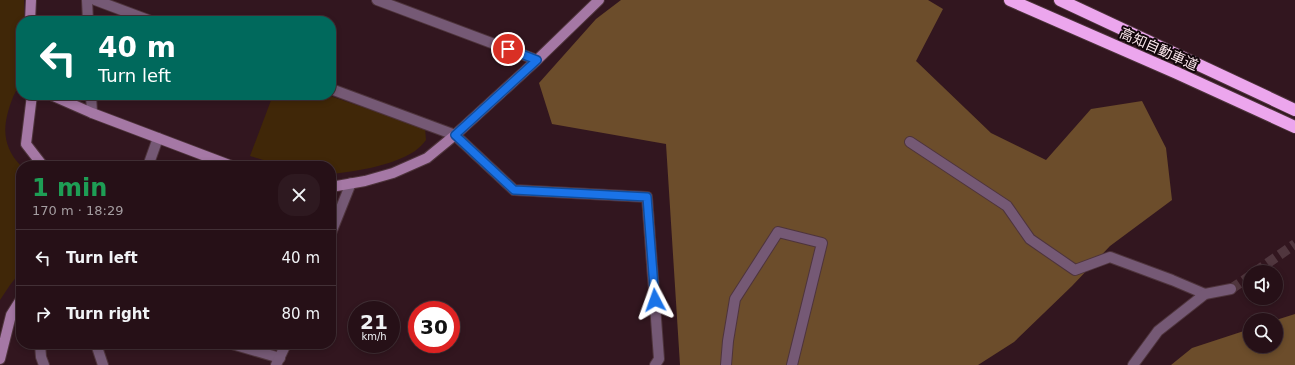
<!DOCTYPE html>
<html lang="en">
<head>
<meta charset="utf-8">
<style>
	body { margin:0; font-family:"DejaVu Sans","Noto Sans JP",sans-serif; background:#2e1920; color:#f1f3f6; height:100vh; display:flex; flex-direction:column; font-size:15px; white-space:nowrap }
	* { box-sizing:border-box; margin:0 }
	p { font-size:13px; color:#a49da1 }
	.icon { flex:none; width:22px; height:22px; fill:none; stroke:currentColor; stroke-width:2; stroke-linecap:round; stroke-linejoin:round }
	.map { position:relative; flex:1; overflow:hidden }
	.side { position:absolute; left:16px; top:161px; width:320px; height:188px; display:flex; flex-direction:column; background:#261017; border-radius:16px; box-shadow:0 2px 6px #0003,0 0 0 1px #423036 }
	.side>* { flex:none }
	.banner { position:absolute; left:16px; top:16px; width:320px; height:84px; border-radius:16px; box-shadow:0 2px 6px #0003,0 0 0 1px #423036; background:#00695c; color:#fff; overflow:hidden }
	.buttons { position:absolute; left:1243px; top:265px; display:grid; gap:8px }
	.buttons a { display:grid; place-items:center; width:40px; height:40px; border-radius:50%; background:#261017; box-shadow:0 2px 6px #0003,0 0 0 1px #423036; font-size:20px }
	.speed { position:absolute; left:348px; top:301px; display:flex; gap:8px; font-size:20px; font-weight:700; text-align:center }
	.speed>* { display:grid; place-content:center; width:52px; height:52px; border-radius:50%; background:#261017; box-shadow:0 2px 6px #0003,0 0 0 1px #423036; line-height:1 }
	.speed small { font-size:10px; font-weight:400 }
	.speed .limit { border:6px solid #d22; background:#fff; color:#111 }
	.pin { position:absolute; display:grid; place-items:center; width:34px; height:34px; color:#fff; margin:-17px; border:2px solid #fff; border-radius:50%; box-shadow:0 1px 4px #0007 }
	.me { position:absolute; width:44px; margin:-22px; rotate:356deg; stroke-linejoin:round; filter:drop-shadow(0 0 3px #0008) }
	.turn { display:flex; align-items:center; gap:14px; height:84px; padding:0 16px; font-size:18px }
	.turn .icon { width:52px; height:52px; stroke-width:2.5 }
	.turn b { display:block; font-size:28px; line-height:34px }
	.round { display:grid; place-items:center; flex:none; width:42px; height:42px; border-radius:16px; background:#2e1920 }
	.overview { display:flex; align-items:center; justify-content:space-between; height:68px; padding:0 16px }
	h1 { font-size:24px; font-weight:700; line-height:30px; color:#1e9e55 }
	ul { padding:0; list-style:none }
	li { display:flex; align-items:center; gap:12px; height:56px; padding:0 16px; border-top:1px solid #423036 }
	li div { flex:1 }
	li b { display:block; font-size:15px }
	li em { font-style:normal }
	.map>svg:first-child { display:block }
	.green { fill:#402708 }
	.forest { fill:#6c4d2b }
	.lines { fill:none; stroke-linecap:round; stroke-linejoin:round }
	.street-tunnel { stroke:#50363e; stroke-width:10; stroke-dasharray:10 5; stroke-linecap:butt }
	.street-casing { stroke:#4e343c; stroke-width:12 }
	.secondary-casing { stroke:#4e343c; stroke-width:12 }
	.highway-casing { stroke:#4e343c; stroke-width:14 }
	.street { stroke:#755975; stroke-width:10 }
	.secondary { stroke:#a578a5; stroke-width:10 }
	.highway { stroke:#eca6ed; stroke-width:12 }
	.route-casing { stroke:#114b97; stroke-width:10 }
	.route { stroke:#1a73e8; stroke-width:7 }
	.labels { text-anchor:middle; stroke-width:4; stroke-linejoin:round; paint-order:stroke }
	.street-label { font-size:14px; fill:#fde9ee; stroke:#12060a }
</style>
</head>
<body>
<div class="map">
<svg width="1295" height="365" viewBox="0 0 1295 365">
	<rect width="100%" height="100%" fill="#32161f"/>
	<g class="green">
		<path d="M0,0H24V21H21C21,39 23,59 21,77C20,84 16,91 13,97C3,123 0,144 21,166V271L10,285L0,300Z"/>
		<path d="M273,95H327L425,128L426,140C423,144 419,148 415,151C391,166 359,171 331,174V166H284L250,156Z"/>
	</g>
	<g class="forest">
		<path d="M621,0H928L943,9L916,61L991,133L1046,160L1091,109L1142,101L1166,148L1172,200L1110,246L1072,286L1014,342L978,365H680L666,144L552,124L539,83L596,19Z"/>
		<path d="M1295,314V365H1171L1192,348L1250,329V346H1276V320Z"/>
	</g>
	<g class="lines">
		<g class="street-tunnel">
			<path d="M1255,272L1295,244"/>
			<path d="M1231,289L1250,276"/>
		</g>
		<defs>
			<g id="street">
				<path d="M87,0L88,21"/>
				<path d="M95,0L151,21"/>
				<path d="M377,0L537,60"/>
				<path d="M331,89L455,135L514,190L647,197L659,359L655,365"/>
				<path d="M91,95L92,113"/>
				<path d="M910,142L1007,206L1030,239L1075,270L1110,257L1172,280L1205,294"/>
				<path d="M148,166L158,138"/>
				<path d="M331,233L351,183"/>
				<path d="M40,344L41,357L44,365"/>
				<path d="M96,344L103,365"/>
				<path d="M232,344L280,358"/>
				<path d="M276,365L286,344"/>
				<path d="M726,365L728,341L735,299L778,232L822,243L792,365"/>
				<path d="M1133,365L1158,331L1205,294L1231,289"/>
			</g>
			<g id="secondary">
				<path d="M30,21L31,0"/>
				<path d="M32,95L26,144L43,166"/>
				<path d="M51,95L92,113L232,166"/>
				<path d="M331,187L365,181L393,173L427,158L455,135L537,60L599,0"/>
				<path d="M0,359L11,315L21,299"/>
			</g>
			<g id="highway">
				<path d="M1010,0L1177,73L1295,127"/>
				<path d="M1060,0L1295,110"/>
			</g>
		</defs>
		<use href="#street" class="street-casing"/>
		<use href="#secondary" class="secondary-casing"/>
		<use href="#highway" class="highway-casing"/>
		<use href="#street" class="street"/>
		<use href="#secondary" class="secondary"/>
		<use href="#highway" class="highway"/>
	</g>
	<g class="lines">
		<defs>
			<path id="route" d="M508,49L537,60L455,135L514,190L647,197L655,300"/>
		</defs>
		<use href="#route" class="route-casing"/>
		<use href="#route" class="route"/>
	</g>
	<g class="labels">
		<g class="street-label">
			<text transform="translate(1159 49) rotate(24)" y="5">高知自動車道</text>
		</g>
	</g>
</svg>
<div class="buttons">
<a><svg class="icon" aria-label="sound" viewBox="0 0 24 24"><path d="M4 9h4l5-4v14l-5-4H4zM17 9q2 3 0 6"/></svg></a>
<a><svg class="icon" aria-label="search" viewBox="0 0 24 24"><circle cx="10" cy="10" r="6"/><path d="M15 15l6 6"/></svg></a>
</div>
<div class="speed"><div>21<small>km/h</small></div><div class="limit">30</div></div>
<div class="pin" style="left:508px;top:49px;background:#d93025"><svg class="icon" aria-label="arrive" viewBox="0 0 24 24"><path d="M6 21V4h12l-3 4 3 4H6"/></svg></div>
<svg class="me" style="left:655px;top:300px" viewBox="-20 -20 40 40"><path d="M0-17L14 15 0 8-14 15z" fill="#1a73e8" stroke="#fff" stroke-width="4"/></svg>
<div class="banner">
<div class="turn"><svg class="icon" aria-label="left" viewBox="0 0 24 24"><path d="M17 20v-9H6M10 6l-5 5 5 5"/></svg><div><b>40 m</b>Turn left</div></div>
</div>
<section class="side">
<div class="overview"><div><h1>1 min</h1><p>170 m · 18:29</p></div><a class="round"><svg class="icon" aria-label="close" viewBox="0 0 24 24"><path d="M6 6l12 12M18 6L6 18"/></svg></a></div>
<ul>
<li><svg class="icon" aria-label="left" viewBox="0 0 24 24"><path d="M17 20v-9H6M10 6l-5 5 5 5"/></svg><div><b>Turn left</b></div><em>40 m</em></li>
<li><svg class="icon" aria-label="right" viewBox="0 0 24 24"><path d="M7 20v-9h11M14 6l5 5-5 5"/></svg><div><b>Turn right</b></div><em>80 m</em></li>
</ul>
</section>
</div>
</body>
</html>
